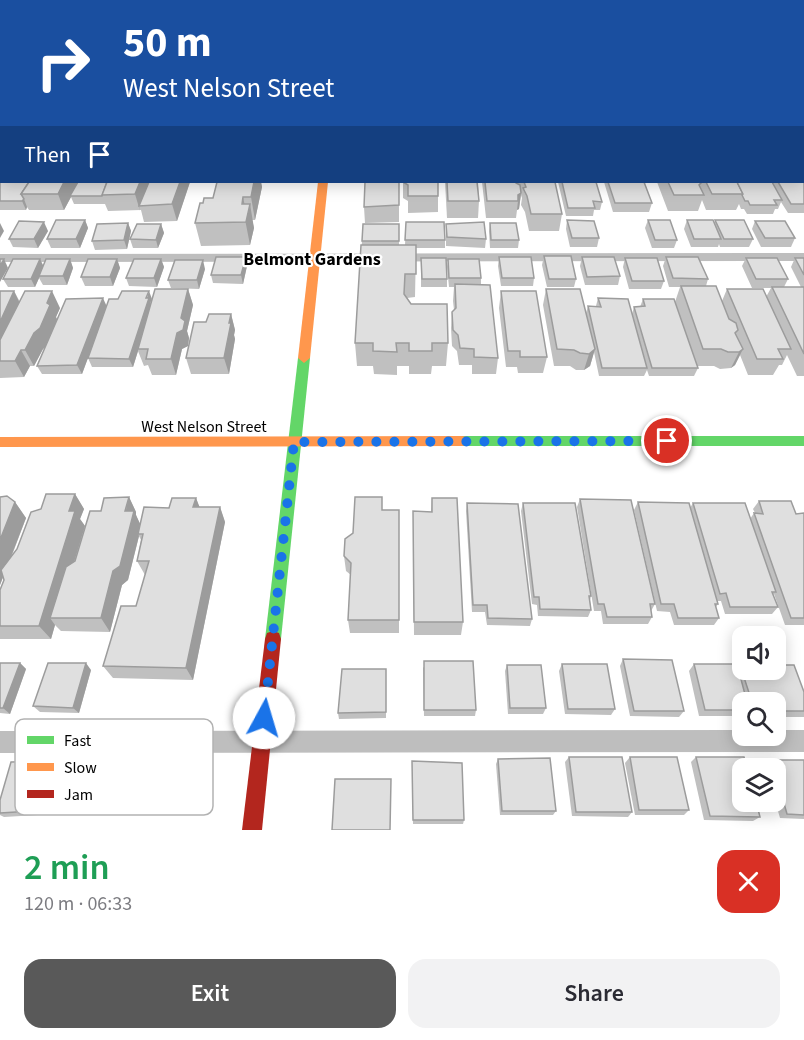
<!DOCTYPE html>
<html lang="en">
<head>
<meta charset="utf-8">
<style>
	body { margin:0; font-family:"Source Sans 3",sans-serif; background:#f2f2f3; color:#2b2b33; height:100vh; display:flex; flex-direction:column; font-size:22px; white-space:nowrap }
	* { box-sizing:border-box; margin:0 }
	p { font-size:20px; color:#7c7c81 }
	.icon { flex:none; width:33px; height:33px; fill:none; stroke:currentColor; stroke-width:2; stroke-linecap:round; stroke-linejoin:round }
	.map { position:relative; height:830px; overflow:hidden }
	.side { display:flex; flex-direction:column; background:#fff; flex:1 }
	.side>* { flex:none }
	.hud { position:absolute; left:0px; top:0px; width:804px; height:183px; box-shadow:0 3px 15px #0003; background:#1a4fa0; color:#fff; overflow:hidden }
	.buttons { position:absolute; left:732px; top:626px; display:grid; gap:12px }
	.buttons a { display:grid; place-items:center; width:54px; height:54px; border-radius:12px; background:#fff; box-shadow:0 3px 15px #0003; font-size:30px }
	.pin { position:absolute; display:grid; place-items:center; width:51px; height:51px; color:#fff; margin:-26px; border:3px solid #fff; border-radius:50%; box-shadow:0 2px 6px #0007 }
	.me { position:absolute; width:66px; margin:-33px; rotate:6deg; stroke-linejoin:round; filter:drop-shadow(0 0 4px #0008) }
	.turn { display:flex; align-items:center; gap:21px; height:126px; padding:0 24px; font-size:27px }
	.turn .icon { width:78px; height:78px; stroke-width:2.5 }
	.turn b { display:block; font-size:42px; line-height:51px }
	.then { display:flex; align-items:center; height:57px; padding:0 24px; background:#0003; gap:12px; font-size:22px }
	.round { display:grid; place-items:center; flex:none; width:63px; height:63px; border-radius:18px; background:#f2f2f3 }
	.headline { display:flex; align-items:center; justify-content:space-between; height:102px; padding:0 24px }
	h1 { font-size:36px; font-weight:600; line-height:45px; color:#1e9e55 }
	.cta { display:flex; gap:12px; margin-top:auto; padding:12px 24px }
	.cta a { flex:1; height:69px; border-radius:18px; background:#595959; color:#fff; font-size:24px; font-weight:600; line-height:69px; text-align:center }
	.cta a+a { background:#f2f2f3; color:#2b2b33 }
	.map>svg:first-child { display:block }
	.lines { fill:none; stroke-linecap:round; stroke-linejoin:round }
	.lane { fill:#bebebe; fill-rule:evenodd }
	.street { fill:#bebebe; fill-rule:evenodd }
	.fast { fill:#63d668; fill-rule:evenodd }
	.slow { fill:#ff974d; fill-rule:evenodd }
	.jam { fill:#b3261e; fill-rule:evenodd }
	.wall { fill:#c0c0c0 }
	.shaded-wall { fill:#9c9c9c }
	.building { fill:#dfdfdf; stroke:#9c9c9c; stroke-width:1.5 }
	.route { stroke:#1a73e8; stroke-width:10; stroke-dasharray:0 18 }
	.labels { text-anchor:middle; stroke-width:4.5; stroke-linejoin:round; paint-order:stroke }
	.street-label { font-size:16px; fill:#000; stroke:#fff }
	.neighbourhood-label { font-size:18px; font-weight:bold; fill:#000; stroke:#fff }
	.key { fill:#fff; stroke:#b2b2b2; stroke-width:1.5 }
	.key-label { font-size:16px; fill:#000 }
</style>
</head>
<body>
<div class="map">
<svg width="804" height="830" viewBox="0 0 804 830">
	<rect width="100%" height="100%" fill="#fff"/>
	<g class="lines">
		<g class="lane">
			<path d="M804,253V261L0,262V254Z"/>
			<path d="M742,730V735H776V730H804V752L0,753V731Z"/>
		</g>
		<g class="street">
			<rect x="334" y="0" width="18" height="2"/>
			<rect x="0" y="128" width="2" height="14"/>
			<rect x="802" y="130" width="2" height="14"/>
		</g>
		<g class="fast">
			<path d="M304,353L310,358L281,639L279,645L273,647L267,645L265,639L298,358Z"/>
			<path d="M462,436H804V446H462L457,445L455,441L457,437Z"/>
		</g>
		<g class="slow">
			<path d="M318,182H328L310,358L304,363L298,358Z"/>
			<path d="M462,436L467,437L469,441L467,445L462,446L0,447V437Z"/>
		</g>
		<path class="jam" d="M273,631L279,633L281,639L262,830H242L265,639L267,633Z"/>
	</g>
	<g class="wall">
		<path d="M569,0H625V1L626,0H804V23L802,21V2H568Z"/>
		<path d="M802,45H804V107L802,105Z"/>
		<path d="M2,48V102H0V50Z"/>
		<path d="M0,163L2,182H190L177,221L144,222L141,210L108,211L105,204H74L71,197L64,210H29L27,207L26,210H0Z"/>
		<path d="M804,164V213H788L781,202L778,209H775L773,214H747L744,209H741L739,204L736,210H706L702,200L698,211H668L657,182H802Z"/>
		<path d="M217,182H261L262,187L255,220H252L254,228L250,245L201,246L195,223L203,203L213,198Z"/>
		<path d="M399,182V222L365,223L364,207Z"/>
		<path d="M403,182L438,196V212L408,213V201L403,198Z"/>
		<path d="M445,182H478L479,201L478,218H447Z"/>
		<path d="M482,182H516L517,184V182H555L562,214L559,231H529L525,212L521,205L522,198L521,195L519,209L517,210L516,218H486Z"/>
		<path d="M558,182H596L602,202L600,210H594L593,216H566Z"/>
		<path d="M604,182H644L652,203L649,212H613Z"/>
		<path d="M85,220L88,228L80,248H51L47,239Z"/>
		<path d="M567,220L599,238L597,247H570L566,229Z"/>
		<path d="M648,220L677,240L674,248H652L645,228Z"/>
		<path d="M687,220L714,223L715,220L753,239L749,247H720L719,244L718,247H691L684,229Z"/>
		<path d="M755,221L795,238L791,247H761L752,229Z"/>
		<path d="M406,222L445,240V248H416L415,297L407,298L411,304L448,343L446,366H432L431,374H409V366H397V375L374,374L373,366H357L355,343L362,241L399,224V245H405Z"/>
		<path d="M128,223L131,231L127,249L95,250L92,241Z"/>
		<path d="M490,223L519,240L518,248H490L489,231Z"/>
		<path d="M161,224L164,233L158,248H133L130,239Z"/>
		<path d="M446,224L486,239L485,248L446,246Z"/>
		<path d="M48,231L38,248L13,247L9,239Z"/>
		<path d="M544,256L576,279L574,287H547L542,265Z"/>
		<path d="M499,257L534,278L533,286H501L498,266Z"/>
		<path d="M582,257L620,276L618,285H585L580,266Z"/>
		<path d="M666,257L708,279L706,286L722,301L727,289L766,297L771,288H752L742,266L746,258L788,279L784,287H801L791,267L795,258H804V376H797L787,355L782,365H779L773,375H748L740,355L735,365L731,368L720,369L714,366H697L698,368L694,376H649L647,370L644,376H599L594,352L590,366L584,370H576L570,366H554L543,305L546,289L586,313L588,306H596L598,298L632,314L634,307H640L643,299L675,302L680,287H669L663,266Z"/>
		<path d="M421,258L447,279V287H421Z"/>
		<path d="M625,258L664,281L661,289H629L623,267Z"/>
		<path d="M70,259L73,268L67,285H43L39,278L35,287H8L3,279L43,266Z"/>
		<path d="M117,259L120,268L113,286H85L81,277Z"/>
		<path d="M161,259L164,267L157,287L129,286L126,278Z"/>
		<path d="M448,259L481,278V284L498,358L496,374H472V365H459L457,351L452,346L451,328L452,312L454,310L453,301L454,287H449L447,267Z"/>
		<path d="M247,266L243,284L213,283L211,275Z"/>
		<path d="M205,269L199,289L171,288L168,280Z"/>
		<path d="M188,289L193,305L187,331L189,338L188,346L182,349L176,375H152L148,365L144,366L138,351L133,367H92L88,358L104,314L82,374H42L37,366L45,347L43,349L34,366H30L24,377L0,378V291H14L20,302L60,308L56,317L57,319L107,307L152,299L151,304Z"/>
		<path d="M501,291L547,357L543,373H518L517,367H506L499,308Z"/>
		<path d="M231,314L235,330L234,335L235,339L229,374H191L186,358L206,322Z"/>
		<path d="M46,494H75L84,509L80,519L85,526L74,561L90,511H101L104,498L129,497L136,512V515L140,524L144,507L169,508L172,498H196L199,507H220L225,522L193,680L113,678L103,666L121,606H136L145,575L137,561L141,540L139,536L128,580L122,585L110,632L61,631L55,625L51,639H0V590L4,580L3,577L0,585V497L7,496L15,502L26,518L11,558L17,549L31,512L41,509Z"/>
		<path d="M432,498L463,622L461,635H414L413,511L431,512Z"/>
		<path d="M580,499L655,604L651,611L652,617L648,624H603L601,611H594L577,507Z"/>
		<path d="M759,501L796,514L804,513V625H785L774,594L773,595L778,607L772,614H725L721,601H717L718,604L716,607L719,618L714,625H674L670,612L657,611L634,510L638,502L690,508L693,503L750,519L754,513H755L753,509Z"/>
		<path d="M467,503L532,619L530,626L487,625L485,612H472L466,511Z"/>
		<path d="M523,503L591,596L590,600L591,610L588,617L538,616L537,605L532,604L521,511Z"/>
		<path d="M383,510H399V633H350L348,620L351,575L346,571L344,556Z"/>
		<path d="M623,659L684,711L679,717L630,716L620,666Z"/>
		<path d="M0,663H20L26,669L10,714L0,713Z"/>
		<path d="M562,664L615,709L611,715L565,714L559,671Z"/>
		<path d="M694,664L738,668L740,665L804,692V717H776V702H742V716H699L689,671Z"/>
		<path d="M507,665L546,708L543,714H508L505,671Z"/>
		<path d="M423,667L476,710L475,716H424Z"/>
		<path d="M386,669V718L339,719L338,713Z"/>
		<path d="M91,670L79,713L40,712L33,706Z"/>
		<path d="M569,757L632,812L628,817L572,816L565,762Z"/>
		<path d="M630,757L689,810L684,815H635L625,763Z"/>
		<path d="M696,757L760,817L753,821L704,820L691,762Z"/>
		<path d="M498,759L556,811L553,815H500L496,764Z"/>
		<path d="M771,760H804V819L780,818L775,801L776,768H765V765Z"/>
		<path d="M60,761L67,766L55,814L4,817L0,815V800Z"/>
		<path d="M158,761L151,803L88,805L82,801Z"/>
		<path d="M412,761L464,820L463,824H413Z"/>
	</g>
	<g class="shaded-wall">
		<path d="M0,0H11L12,2H2V19L0,21Z"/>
		<path d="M61,0H71V2H60Z"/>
		<path d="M154,0H161L162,2H153Z"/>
		<path d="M64,182H79L70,196L71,197L64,210L58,194Z"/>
		<path d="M140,182H150L139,206L140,211L135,194Z"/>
		<path d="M180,182H190L177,221L172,204Z"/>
		<path d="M254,182H261L262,187L255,220L251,197Z"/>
		<path d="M521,193L519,209L517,210L518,201V195Z"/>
		<path d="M243,197L247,216L250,204L254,228L250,245L242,204Z"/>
		<path d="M24,199L27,207L26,210L22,201Z"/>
		<path d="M85,220L88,228L80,248L76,239Z"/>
		<path d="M44,222L48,231L38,248L34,239Z"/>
		<path d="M0,223L4,231L0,238Z"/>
		<path d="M128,223L131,231L127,249L124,240Z"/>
		<path d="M161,224L164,233L158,248L156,240Z"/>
		<path d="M246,257L247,266L243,284L241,275Z"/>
		<path d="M4,259L8,268L0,282V266Z"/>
		<path d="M40,259L44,267L35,287L31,279Z"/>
		<path d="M70,259L73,268L67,285L63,276Z"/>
		<path d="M117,259L120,268L113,286L110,277Z"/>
		<path d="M161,259L164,267L157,287L154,278Z"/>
		<path d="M203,260L205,269L199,289L197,280Z"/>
		<path d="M188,289L193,305L187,331L189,338L188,346L182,349L176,375L171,359Z"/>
		<path d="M14,291L22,308L0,359V322Z"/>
		<path d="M52,291L60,308L56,317L58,322L48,345L43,349L34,366L25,350Z"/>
		<path d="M149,291L152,299L150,303L152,307L138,349V351L133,367L129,359Z"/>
		<path d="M103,298L107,307L82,374L77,365Z"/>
		<path d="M231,314L235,330L234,335L235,339L229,374L224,358L229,323Z"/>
		<path d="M595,349L590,366L584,370L589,354Z"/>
		<path d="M743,349L735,365L731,368L739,352Z"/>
		<path d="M21,350L30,366L24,377L15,361Z"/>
		<path d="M75,494L84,509L80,519L85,526L57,618H50L55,625L51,639L39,626L69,511Z"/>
		<path d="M129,497L136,512V515L141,526L138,534L139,536L128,580L122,585L110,632L101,618Z"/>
		<path d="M196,498L202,513L193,507Z"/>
		<path d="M15,502L26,518L0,585V540Z"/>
		<path d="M220,507L225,522L193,680L186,668Z"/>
		<path d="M20,663L26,669L10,714L3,708Z"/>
		<path d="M86,663L91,670L79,713L73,708Z"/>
		<path d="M153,756L158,761L151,803L147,799Z"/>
		<path d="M60,761L67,766L55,814L48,810Z"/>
	</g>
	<g class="building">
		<path d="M18,0H39L38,2H17Z"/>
		<path d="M39,0H61L60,2H38Z"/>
		<path d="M76,0H100L99,2H75Z"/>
		<path d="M103,0H126L125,2H102Z"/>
		<path d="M133,0H154L153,2H133Z"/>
		<rect x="162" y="0" width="20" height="2"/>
		<path d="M188,0H211L210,2H187Z"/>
		<path d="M219,0H239V2H218Z"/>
		<path d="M244,0H269L268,2H243Z"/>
		<rect x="275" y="0" width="33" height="2"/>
		<rect x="372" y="0" width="21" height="2"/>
		<rect x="405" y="0" width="24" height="2"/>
		<rect x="431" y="0" width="25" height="2"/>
		<path d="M462,0H482L483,2H462Z"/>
		<path d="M488,0H512L513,2H489Z"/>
		<path d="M516,0H539L540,2H516Z"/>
		<rect x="544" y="0" width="24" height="2"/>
		<path d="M572,0H596L597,2H573Z"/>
		<path d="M603,0H625V2H604Z"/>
		<path d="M632,0H652L653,2H633Z"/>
		<path d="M661,0H683L684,2H661Z"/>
		<path d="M683,0H706L707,2H684Z"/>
		<path d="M716,0H740L741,2L717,1Z"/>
		<path d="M740,0H760L761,2H741Z"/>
		<path d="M770,0H796L797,2H771Z"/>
		<path d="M796,0H804V12H802L804,9L802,8V2H797Z"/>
		<rect x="802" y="26" width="2" height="10"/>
		<path d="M802,57H804V82L802,80Z"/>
		<path d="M2,74V94H0V76Z"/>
		<path d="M0,163H2V169L0,172Z"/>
		<path d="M802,163L804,164V204H791L778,182H802Z"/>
		<path d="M2,178V182H29L21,194L24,199L22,201H0V180Z"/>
		<path d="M29,182H64L58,194H21Z"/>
		<path d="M78,182H108H107L102,196H70Z"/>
		<path d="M107,182H140L135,194L102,195Z"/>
		<path d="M149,182H180L172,204L139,206Z"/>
		<path d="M217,182H254L251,197H243L242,204H250L246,222L195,223L200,203H203L204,198H213Z"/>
		<path d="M365,182H399V205L364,207Z"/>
		<path d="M403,182H438V196H408V185Z"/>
		<path d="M447,182H477L479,201H448Z"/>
		<path d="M485,182H516V183L520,185L521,193L518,195V201H487Z"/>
		<path d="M524,182H555L562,214H531L527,196L523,188L526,187Z"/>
		<path d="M562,182H596L602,202L593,201L595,208H568Z"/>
		<path d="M608,182H644L652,203H615Z"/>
		<path d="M668,182H702L699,185L704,195H674Z"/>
		<path d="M706,182H737L743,194H712Z"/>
		<path d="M737,182H772L782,200H774L777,205H750L748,201H745L742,195L743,194Z"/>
		<path d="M56,220H85L76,239H47Z"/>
		<path d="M567,220L594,221L599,238H572Z"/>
		<path d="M648,220H670L677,240H655Z"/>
		<path d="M687,220H713L721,239H694Z"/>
		<path d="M715,220H744L753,239H724Z"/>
		<path d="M19,221L44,222L34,239H9Z"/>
		<path d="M755,221H785L795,238H765Z"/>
		<path d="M406,222H444L445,240H405Z"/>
		<path d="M484,222L486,239L447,237L446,224Z"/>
		<path d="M128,223L124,240L92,241L97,224Z"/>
		<path d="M490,223H516L519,240H491Z"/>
		<path d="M137,224H161L156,240L130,239Z"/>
		<path d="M363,224H399V241H362Z"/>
		<path d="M361,245H416V274H405L404,294L411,304H447L448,343H432V351H409V343H396L397,352L373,351V343H355Z"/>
		<path d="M544,256H571L576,279H549Z"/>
		<path d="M216,257H246L241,275H211Z"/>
		<path d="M499,257H531L534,278H502Z"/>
		<path d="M582,257H614L620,276L587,277Z"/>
		<path d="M666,257H698L708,279L673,278Z"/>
		<path d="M421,258H446L447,279H422Z"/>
		<path d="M625,258H657L664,281H632Z"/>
		<path d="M746,258H777L788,279H756Z"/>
		<path d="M795,258H804V275Z"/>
		<path d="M0,259H4L0,266Z"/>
		<path d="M13,259H40L31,279H3Z"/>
		<path d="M46,259H70L63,276H39Z"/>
		<path d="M88,259H117L110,277H81Z"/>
		<path d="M134,259H161L154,278H126Z"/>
		<path d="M448,259H479L481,278H449Z"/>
		<path d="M175,260H203L197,280H168Z"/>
		<path d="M455,284L490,285L498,358L474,357V349L460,348L458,335L453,330L452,312L456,308Z"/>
		<path d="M681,286H716L729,319L736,323L738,330L735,333L743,349L739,352H728L721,349H703Z"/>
		<path d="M772,287H804V354Z"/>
		<path d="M155,289H188L181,318L185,321L183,330L177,333L171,359H146L148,349H138Z"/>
		<path d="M546,289H580L595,349L589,354L580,353L574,350L557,349Z"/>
		<path d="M727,289H763L791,349H778L783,359H757Z"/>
		<path d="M0,291H14L0,322Z"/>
		<path d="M25,291H52L47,303L50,305L40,328L34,333L25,350H21L15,361H0V340Z"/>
		<path d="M122,291H149L146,298H149L129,359L88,358L109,299H118Z"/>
		<path d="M501,291H536L547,357H520V351H508Z"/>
		<path d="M103,298L77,365L37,366L66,299Z"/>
		<path d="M598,298L628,299L647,368H602L588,306L601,307Z"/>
		<path d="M643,299H674L698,368H652L634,307L645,306Z"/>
		<path d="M209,314H231L229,323H231L224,358H186L194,322H206Z"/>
		<path d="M46,494H75L69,511H75L39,626H0V590L4,580L1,570L17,549L31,512L41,509Z"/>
		<path d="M7,496L15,502L0,540V497Z"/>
		<path d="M129,497L125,511H134L120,566L113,571L101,618H50L66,567L75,561L90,511H101L104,498Z"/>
		<path d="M355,497H382V510H399V620H348L351,563L344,556L345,539L353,533Z"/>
		<path d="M172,498H196L193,507H220L186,668L103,666L121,606H136L149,561H137L143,534H138L144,507L169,508Z"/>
		<path d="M432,498H457L463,622H414L413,511L432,512Z"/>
		<path d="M580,499L631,500L655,604H650L652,617H607L604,604H598Z"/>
		<path d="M759,501H791L796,514L804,513V618H791L754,513L763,514Z"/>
		<path d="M638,502L689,503L718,604H715L719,618H678L674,604H661Z"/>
		<path d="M467,503L518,504L532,619L488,618L487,605H473Z"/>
		<path d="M523,503H575L591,596H589L591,610L540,609L539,597H534Z"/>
		<path d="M693,503H745L776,592H772L778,607H730L726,593L720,594Z"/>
		<path d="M623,659L672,660L684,711H634Z"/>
		<path d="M424,661H473L476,710H424Z"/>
		<path d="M0,663H20L3,708H0Z"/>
		<path d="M48,663H86L73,708L33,706Z"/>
		<path d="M562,664H607L615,709H568Z"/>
		<path d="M694,664H737L747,702H742V710H705Z"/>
		<path d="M507,665H541L546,708H510Z"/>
		<path d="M740,665H742V669H776V665H794L804,692V711H776V702H752Z"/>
		<path d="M342,669H386V712L338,713Z"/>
		<path d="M569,757H622L632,812H576Z"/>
		<path d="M630,757H677L689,810H639Z"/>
		<path d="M696,757H744L747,768H742V801H756L760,817L710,816Z"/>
		<path d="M550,758L556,811H502L498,759Z"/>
		<path d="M771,760H804V815L787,814L776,775V768H774Z"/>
		<path d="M60,761L48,810L0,813V800L11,762Z"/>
		<path d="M412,761L462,763L464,820H413Z"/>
		<path d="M335,779H391L390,830H332Z"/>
	</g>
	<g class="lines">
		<path class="route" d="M264,718L294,442L667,441"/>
	</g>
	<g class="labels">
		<g class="street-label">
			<text x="204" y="432">West Nelson Street</text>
		</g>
		<g class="neighbourhood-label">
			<text x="312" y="265">Belmont Gardens</text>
		</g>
	</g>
	<rect x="15" y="719" width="198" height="96" rx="9" class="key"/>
	<rect x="27" y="736" width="27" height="8" fill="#63d668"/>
	<rect x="27" y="763" width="27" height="8" fill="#ff974d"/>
	<rect x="27" y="790" width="27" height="8" fill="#b3261e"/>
	<g class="key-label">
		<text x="64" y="746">Fast</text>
		<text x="64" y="773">Slow</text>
		<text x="64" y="800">Jam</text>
	</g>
</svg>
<div class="buttons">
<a><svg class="icon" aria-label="sound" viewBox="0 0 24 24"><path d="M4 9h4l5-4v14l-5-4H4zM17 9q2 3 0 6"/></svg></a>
<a><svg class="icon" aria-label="search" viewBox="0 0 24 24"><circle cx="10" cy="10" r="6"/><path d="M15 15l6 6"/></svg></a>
<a><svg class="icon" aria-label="layers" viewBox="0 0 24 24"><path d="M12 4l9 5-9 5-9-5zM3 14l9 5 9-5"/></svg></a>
</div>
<div class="pin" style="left:667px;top:441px;background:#d93025"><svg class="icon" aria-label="arrive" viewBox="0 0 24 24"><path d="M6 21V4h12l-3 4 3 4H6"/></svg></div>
<svg class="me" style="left:264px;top:718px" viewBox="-20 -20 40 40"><circle r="19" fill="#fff"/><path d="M0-13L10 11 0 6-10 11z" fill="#1a73e8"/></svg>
<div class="hud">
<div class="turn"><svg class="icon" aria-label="right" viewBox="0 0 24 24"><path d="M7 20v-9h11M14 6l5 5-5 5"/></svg><div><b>50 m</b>West Nelson Street</div></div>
<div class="then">Then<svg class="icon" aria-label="arrive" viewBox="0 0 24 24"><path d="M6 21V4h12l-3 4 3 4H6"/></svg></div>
</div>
</div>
<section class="side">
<div class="headline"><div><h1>2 min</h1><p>120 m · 06:33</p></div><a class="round" style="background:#d93025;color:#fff"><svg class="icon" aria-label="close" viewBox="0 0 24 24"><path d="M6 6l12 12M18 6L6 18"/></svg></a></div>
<div class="cta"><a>Exit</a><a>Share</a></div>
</section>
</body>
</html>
